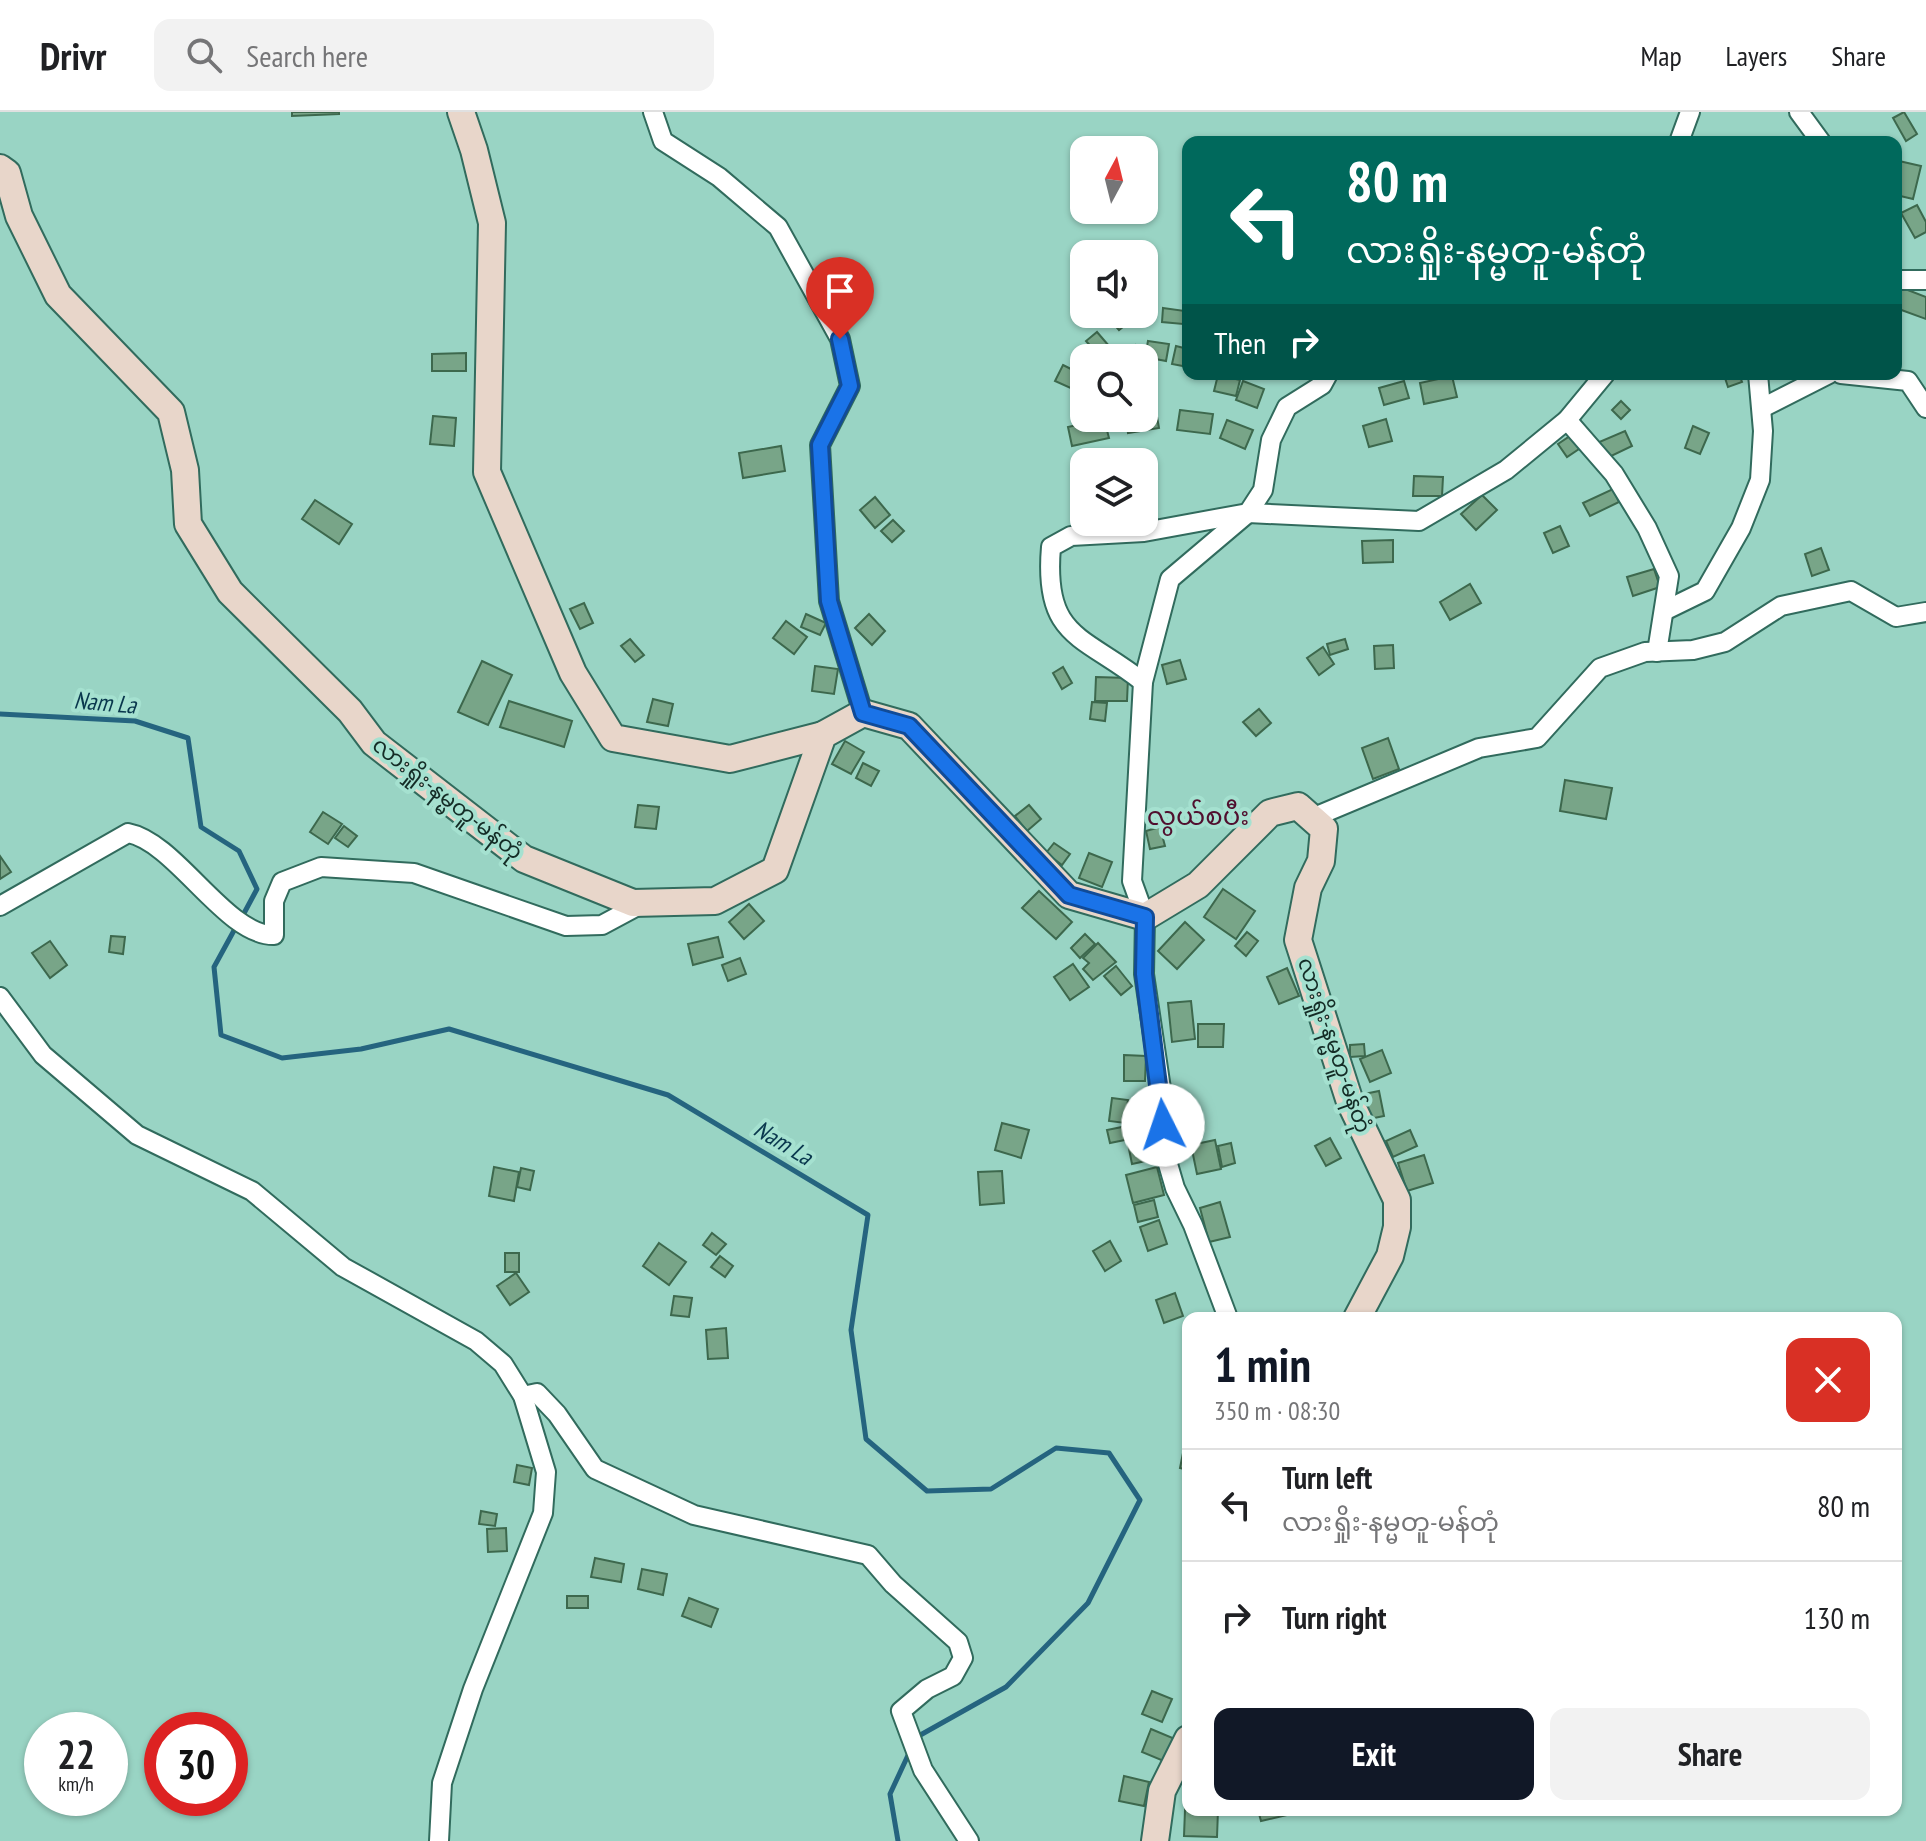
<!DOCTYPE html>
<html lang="en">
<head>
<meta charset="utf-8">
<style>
	body { margin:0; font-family:"PT Sans Narrow","Noto Sans Myanmar",sans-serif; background:#f2f2f2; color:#202124; height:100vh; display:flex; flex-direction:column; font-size:30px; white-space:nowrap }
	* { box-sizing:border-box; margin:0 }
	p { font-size:26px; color:#757577 }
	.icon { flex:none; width:44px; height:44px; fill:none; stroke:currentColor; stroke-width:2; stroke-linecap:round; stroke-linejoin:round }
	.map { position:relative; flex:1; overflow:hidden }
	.sheet { position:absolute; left:1182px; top:1200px; width:720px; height:504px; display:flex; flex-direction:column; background:#fff; border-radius:16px; box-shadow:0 2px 6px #0004 }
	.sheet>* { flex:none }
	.guide { position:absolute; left:1182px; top:24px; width:720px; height:244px; border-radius:16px; box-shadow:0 2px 6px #0004; background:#00695c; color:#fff; overflow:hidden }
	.needle { width:52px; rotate:7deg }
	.tools { position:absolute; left:1070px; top:24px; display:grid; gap:16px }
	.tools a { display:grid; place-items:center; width:88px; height:88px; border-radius:16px; background:#fff; box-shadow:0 2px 6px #0004; font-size:40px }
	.speed { position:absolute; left:24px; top:1600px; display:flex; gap:16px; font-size:40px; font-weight:700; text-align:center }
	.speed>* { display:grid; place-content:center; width:104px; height:104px; border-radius:50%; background:#fff; box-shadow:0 2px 6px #0004; line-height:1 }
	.speed small { font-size:20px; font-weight:400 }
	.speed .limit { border:12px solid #d22; background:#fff; color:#111 }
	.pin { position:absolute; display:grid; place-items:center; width:68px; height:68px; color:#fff; margin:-82px -34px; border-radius:50% 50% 50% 0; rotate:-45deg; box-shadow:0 0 8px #0007 }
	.pin .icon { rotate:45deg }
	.me { position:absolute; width:88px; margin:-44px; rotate:356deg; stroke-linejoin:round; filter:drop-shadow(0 0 6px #0008) }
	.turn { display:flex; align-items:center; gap:28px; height:168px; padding:0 32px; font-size:36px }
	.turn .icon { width:104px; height:104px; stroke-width:2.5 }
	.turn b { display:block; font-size:56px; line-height:68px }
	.then { display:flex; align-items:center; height:76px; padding:0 32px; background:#0003; gap:16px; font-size:30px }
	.round { display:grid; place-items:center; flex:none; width:84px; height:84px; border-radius:16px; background:#f2f2f2 }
	.head { display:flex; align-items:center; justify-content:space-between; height:136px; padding:0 32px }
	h1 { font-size:48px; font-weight:800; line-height:60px; color:#111827 }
	.cta { display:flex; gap:16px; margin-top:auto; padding:16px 32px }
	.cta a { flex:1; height:92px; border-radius:16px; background:#111827; color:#fff; font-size:32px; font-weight:800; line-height:92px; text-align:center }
	.cta a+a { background:#f2f2f2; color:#202124 }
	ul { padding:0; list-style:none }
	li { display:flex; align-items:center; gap:24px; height:112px; padding:0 32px; border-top:2px solid #e0e0e0 }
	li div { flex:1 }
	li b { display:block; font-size:30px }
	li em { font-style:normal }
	header { display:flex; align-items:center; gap:48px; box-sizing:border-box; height:112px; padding:0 40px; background:#fff; border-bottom:2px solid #e0e0e0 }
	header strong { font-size:38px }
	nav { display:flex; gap:44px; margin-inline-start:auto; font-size:28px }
	.search { width:560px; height:72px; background:#f2f2f2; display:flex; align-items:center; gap:20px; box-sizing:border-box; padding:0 28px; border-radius:16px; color:#757577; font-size:30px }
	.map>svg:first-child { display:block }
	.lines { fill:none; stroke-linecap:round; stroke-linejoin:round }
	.stream { stroke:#25647f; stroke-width:5 }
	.building { fill:#78a588; stroke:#3d684d; stroke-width:2 }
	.minor-casing { stroke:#316b5d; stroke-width:22 }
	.secondary-casing { stroke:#316b5d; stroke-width:30 }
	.minor { stroke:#fff; stroke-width:18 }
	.secondary { stroke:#e8d6ca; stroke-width:26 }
	.route-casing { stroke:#114b97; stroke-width:20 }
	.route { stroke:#1a73e8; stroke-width:14 }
	.labels { text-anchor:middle; stroke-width:8; stroke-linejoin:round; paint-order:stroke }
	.street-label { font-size:22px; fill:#142c26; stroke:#a5e1d0 }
	.water-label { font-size:24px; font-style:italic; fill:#09374d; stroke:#a5e1d0 }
	.quarter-label { font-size:26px; fill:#500f2e; stroke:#a5e1d0 }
</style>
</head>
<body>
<header>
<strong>Drivr</strong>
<div class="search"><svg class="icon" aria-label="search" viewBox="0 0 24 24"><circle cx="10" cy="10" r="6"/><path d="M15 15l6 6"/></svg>Search here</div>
<nav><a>Map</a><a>Layers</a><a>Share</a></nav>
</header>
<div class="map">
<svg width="1926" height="1729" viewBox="0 0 1926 1729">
	<rect width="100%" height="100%" fill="#99d4c4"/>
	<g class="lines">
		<g class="stream">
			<path d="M0,602L135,609L188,626L201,715L239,739L257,777L242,805"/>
			<path d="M237,813L214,855L221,923L282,946L361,937L449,917L668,983L868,1103L851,1218L866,1327L927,1379L991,1377L1056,1336L1109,1341L1140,1388L1088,1491L1006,1575L915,1626"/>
			<path d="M898,1729L890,1682L910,1639"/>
		</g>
	</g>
	<g class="building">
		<path d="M292,0H339V2L292,4Z"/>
		<path d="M1904,0L1917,22L1906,29L1893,6Z"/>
		<path d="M1899,49L1921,54L1913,87L1896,83Z"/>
		<path d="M1917,93L1926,110V120L1915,126L1901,101Z"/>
		<path d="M1900,175L1926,185V207L1896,196Z"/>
		<path d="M1163,196L1185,199L1183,212L1162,210Z"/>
		<path d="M1105,202H1131L1134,206L1119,218Z"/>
		<path d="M1097,220L1115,241L1109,246H1101L1086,229Z"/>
		<path d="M1148,229L1169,232L1166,249L1145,245Z"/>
		<path d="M1136,233L1145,235L1142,246L1133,245Z"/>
		<path d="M1176,234L1188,237V255L1172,252Z"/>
		<path d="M466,241V259H432V242Z"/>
		<path d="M1063,253L1083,263L1075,278L1055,269Z"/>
		<path d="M1739,262L1742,270L1728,275L1725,266Z"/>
		<path d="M1218,263L1240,268L1236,284L1214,279Z"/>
		<path d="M1452,264L1457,285L1424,292L1420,271Z"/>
		<path d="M1243,269L1264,277L1257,296L1236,288Z"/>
		<path d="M1404,269L1409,286L1384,293L1379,276Z"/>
		<path d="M1621,289L1630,298L1621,307L1612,298Z"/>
		<path d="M1180,298L1213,302L1210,322L1177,318Z"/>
		<path d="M1156,299L1159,316L1128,321L1126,306H1144V301Z"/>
		<path d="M433,304L456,306L454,334L430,332Z"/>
		<path d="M1104,307L1109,326L1072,334L1068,315Z"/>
		<path d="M1386,307L1392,329L1369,335L1363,314Z"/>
		<path d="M1227,308L1253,318L1245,337L1220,326Z"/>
		<path d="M1693,314L1709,321L1700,342L1685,336Z"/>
		<path d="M1625,319L1632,334L1605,347L1597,331Z"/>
		<path d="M1573,322L1582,335L1567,345L1558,332Z"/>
		<path d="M781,334L785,359L743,366L739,341Z"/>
		<path d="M1414,364L1443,365L1442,384H1413Z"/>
		<path d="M1613,377L1619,390L1590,404L1583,391Z"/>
		<path d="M1482,383L1497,398L1476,418L1461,402Z"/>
		<path d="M875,385L890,403L875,416L860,398Z"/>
		<path d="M315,388L352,412L339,432L302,407Z"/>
		<path d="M893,408L904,419L892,430L881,419Z"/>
		<path d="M1560,414L1569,434L1553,441L1544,421Z"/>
		<path d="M1393,428V450L1363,451L1362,429Z"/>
		<path d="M1821,436L1829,458L1812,464L1805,442Z"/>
		<path d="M1654,457L1660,475L1633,484L1627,465Z"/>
		<path d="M1470,472L1481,491L1450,508L1440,490Z"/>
		<path d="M584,491L593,511L580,517L570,497Z"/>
		<path d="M806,502L826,511L820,523L801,515Z"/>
		<path d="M869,502L885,519L872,533L855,516Z"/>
		<path d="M786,509L807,525L794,542L773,526Z"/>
		<path d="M630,527L644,543L635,550L621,534Z"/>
		<path d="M1345,527L1348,537L1330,543L1327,532Z"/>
		<path d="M1393,533L1394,556L1375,557L1374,534Z"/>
		<path d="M1323,535L1334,552L1319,563L1307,546Z"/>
		<path d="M1180,548L1186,567L1167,572L1162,553Z"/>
		<path d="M482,549L512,563L488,613L458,600Z"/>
		<path d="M815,554L838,557L834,582L812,579Z"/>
		<path d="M1063,555L1072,571L1062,577L1053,561Z"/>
		<path d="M1096,565L1128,566L1127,589H1095Z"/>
		<path d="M653,587L673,592L668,614L647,610Z"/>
		<path d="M509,589L572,609L564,635L500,615Z"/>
		<path d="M1092,590L1107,591L1105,609L1090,607Z"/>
		<path d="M1259,597L1271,611L1256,624L1243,610Z"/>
		<path d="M1388,626L1399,657L1373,667L1362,636Z"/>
		<path d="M845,629L864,640L851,662L832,652Z"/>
		<path d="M863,651L879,659L871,674L856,666Z"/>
		<path d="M1565,668L1612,676L1606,707L1560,699Z"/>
		<path d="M638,693L659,695L656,717L635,715Z"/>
		<path d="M1029,693L1041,707L1027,719L1015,704Z"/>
		<path d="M323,700L342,712L328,732L310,720Z"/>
		<path d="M344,714L357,724L348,735L335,726Z"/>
		<path d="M1160,715L1165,734L1150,737L1146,719Z"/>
		<path d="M1054,731L1070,742L1062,753L1046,741Z"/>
		<path d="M1089,741L1112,750L1102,775L1079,766Z"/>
		<path d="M0,744L11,760L0,767Z"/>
		<path d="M1223,777L1255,799L1236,827L1204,805Z"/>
		<path d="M1039,779L1072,810L1056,827L1022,796Z"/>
		<path d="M749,792L764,809L744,827L729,810Z"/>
		<path d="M1185,810L1204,828L1177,857L1158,839Z"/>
		<path d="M1247,820L1258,829L1246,844L1235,834Z"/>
		<path d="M1085,822L1095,832L1080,846L1071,836Z"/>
		<path d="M111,824L125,825L123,842L109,840Z"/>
		<path d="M718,825L723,845L693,853L688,832Z"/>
		<path d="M50,829L67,853L50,866L32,841Z"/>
		<path d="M1098,831L1116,850L1093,868L1083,857L1089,851L1083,846Z"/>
		<path d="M740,846L746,862L728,869L722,853Z"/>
		<path d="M1073,852L1089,875L1070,888L1054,865Z"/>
		<path d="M1116,854L1132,874L1121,883L1104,864Z"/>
		<path d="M1287,856L1299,884L1279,892L1267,865Z"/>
		<path d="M1191,889L1195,927L1172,930L1168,891Z"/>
		<path d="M1198,912H1224L1223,935H1198Z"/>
		<path d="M1364,932L1365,944L1350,945V933Z"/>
		<path d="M1382,938L1391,961L1370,970L1360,947Z"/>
		<path d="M1124,943L1146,944L1145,969H1124Z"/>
		<path d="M1379,979L1384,1004L1369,1007L1364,982Z"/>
		<path d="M1112,986L1128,988L1125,1011L1109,1009Z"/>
		<path d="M1153,989L1154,1008L1130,1009L1129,990Z"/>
		<path d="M1002,1011L1029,1018L1021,1046L995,1038Z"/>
		<path d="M1122,1015L1125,1028L1110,1031L1107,1018Z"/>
		<path d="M1149,1018L1155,1047L1132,1052L1126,1022Z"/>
		<path d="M1410,1018L1417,1034L1393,1045L1386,1029Z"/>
		<path d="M1330,1026L1341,1046L1326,1054L1315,1034Z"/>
		<path d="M1215,1028L1221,1057L1197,1062L1191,1033Z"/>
		<path d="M1186,1029L1187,1044L1171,1045L1169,1031Z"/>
		<path d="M1231,1031L1235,1051L1222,1055L1218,1034Z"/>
		<path d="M1424,1043L1433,1071L1407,1079L1398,1051Z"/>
		<path d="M494,1055L519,1060L514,1089L489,1084Z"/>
		<path d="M1157,1055L1164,1083L1133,1091L1126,1063Z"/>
		<path d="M521,1056L534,1059L530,1078L517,1075Z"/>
		<path d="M1002,1059L1004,1091L980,1093L978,1060Z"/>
		<path d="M1154,1088L1158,1105L1138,1110L1134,1093Z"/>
		<path d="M1220,1090L1230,1125L1209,1130L1200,1096Z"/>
		<path d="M1159,1108L1167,1132L1148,1139L1140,1115Z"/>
		<path d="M712,1121L726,1132L716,1143L703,1133Z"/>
		<path d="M1110,1129L1121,1149L1105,1159L1093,1139Z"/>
		<path d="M659,1131L686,1150L669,1173L643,1154Z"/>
		<rect x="505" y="1141" width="14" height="19"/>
		<path d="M720,1144L733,1154L725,1165L711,1155Z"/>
		<path d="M516,1161L529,1180L510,1193L497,1174Z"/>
		<path d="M1175,1181L1183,1204L1164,1211L1156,1188Z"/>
		<path d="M674,1184L692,1186L689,1205L671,1203Z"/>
		<path d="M726,1216L728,1246L708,1247L706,1218Z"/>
		<path d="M1184,1336L1188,1337V1358L1180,1356Z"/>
		<path d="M517,1353L532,1356L529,1373L514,1370Z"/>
		<path d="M481,1399L497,1402L495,1414L479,1412Z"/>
		<path d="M506,1416L507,1439L488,1440L487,1417Z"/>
		<path d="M595,1446L624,1452L621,1470L591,1465Z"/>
		<path d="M642,1457L667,1462L663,1483L638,1477Z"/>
		<rect x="567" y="1484" width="21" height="12"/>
		<path d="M689,1486L718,1497L711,1515L682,1504Z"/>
		<path d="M1152,1579L1172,1587L1162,1610L1142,1602Z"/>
		<path d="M1151,1617L1175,1627L1166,1650L1142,1640Z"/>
		<path d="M1124,1664L1149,1670L1144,1694L1119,1689Z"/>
		<path d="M1186,1672L1188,1698H1218L1217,1725L1184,1724Z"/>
		<path d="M1258,1698H1286L1287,1703L1261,1709Z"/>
	</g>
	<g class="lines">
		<defs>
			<g id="minor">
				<path d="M653,0L663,29L719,65L778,115L840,227L850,274L820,333L829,489L863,601"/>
				<path d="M1799,0L1821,30"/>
				<path d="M1679,30L1690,0"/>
				<path d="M1896,168H1926"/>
				<path d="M1841,262L1908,269L1926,296"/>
				<path d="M1762,296L1829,262"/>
				<path d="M1567,308L1614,362L1647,416L1669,464L1657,540"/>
				<path d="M1666,498L1705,479L1741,416L1760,368L1763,319L1758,262"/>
				<path d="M1143,570C1084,523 1043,527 1051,435L1071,424L1144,420L1248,401L1419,409L1506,358L1567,308L1605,262"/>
				<path d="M1312,706L1479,636L1537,626L1600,556L1645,540L1693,538L1725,530L1781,494L1851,479L1896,505L1926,500"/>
				<path d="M0,794L128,721C176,730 226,824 274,823V789L282,770L321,755L414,761L566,814L602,813L643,791"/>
				<path d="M0,885L43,943L137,1023L252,1079L343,1155L476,1229L503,1252L523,1284L546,1360L543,1401L473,1577L442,1671L439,1729"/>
				<path d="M1228,1206L1193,1113L1175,1076L1163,1035V990L1144,862L1145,805L1132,769L1143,570L1170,467L1248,401L1263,378L1271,328L1287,295L1322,273L1328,262"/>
				<path d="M523,1284L537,1281L557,1302L595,1357L694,1403L868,1443L893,1472L958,1530L963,1546L953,1564L927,1577L901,1599L923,1658L969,1729"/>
			</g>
			<g id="secondary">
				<path d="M461,0L474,38L492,111L487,360L573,561L613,626L730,647L823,623"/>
				<path d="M0,56L7,61L19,104L58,183L171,300L185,358L188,412L230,480L350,599L374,631L524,747L633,791L715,789L775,758L823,623L863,601L909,614L1069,783L1145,805L1198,773L1270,701L1298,694L1324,717L1321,749L1308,776L1298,828L1350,990L1397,1088V1115L1390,1144L1357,1206"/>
				<path d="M1155,1729L1162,1679L1188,1627"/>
			</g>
		</defs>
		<use href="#minor" class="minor-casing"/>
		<use href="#secondary" class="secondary-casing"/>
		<use href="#minor" class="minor"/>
		<use href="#secondary" class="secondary"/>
	</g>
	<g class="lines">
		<defs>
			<path id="route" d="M840,227L850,274L820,333L829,489L863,601L909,614L1069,783L1145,805L1144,862L1163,1013"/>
		</defs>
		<use href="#route" class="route-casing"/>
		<use href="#route" class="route"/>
	</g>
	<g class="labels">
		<g class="street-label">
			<text transform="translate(448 686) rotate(38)" y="8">လားရှိုး-နမ္မတူ-မန်တုံ</text>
			<text transform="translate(1335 933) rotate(71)" y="8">လားရှိုး-နမ္မတူ-မန်တုံ</text>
		</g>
		<g class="water-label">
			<text transform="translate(105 591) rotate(5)" y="8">Nam La</text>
			<text transform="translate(783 1031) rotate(31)" y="8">Nam La</text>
		</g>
		<g class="quarter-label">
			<text x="1198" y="713">လွယ်စပီး</text>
		</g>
	</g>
</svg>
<div class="tools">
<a><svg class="needle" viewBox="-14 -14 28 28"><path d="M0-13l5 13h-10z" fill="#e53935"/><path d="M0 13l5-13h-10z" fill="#757577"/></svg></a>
<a><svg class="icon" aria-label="sound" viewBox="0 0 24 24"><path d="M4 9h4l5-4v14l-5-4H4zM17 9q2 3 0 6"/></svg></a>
<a><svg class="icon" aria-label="search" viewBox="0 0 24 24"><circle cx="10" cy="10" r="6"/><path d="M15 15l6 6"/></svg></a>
<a><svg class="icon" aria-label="layers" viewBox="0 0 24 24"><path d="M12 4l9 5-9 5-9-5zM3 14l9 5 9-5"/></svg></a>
</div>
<div class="speed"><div>22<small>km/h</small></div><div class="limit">30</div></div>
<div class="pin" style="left:840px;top:227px;background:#d93025"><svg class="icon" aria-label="arrive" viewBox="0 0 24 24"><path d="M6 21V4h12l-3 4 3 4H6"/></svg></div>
<svg class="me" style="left:1163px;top:1013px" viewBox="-20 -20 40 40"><circle r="19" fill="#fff"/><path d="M0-13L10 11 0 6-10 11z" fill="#1a73e8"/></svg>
<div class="guide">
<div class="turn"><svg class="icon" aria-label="left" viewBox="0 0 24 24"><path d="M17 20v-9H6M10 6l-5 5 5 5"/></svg><div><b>80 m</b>လားရှိုး-နမ္မတူ-မန်တုံ</div></div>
<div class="then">Then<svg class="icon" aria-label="right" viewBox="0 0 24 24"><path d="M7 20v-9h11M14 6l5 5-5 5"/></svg></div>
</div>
<section class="sheet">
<div class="head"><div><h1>1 min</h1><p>350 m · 08:30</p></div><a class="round" style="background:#d93025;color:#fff"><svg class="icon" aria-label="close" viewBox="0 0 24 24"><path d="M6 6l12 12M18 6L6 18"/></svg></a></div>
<ul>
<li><svg class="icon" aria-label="left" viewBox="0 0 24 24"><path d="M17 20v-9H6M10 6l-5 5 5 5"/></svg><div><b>Turn left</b><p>လားရှိုး-နမ္မတူ-မန်တုံ</p></div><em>80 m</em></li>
<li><svg class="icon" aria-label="right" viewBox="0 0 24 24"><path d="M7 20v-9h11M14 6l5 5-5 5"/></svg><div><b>Turn right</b></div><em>130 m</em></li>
</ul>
<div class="cta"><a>Exit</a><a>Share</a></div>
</section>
</div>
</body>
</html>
